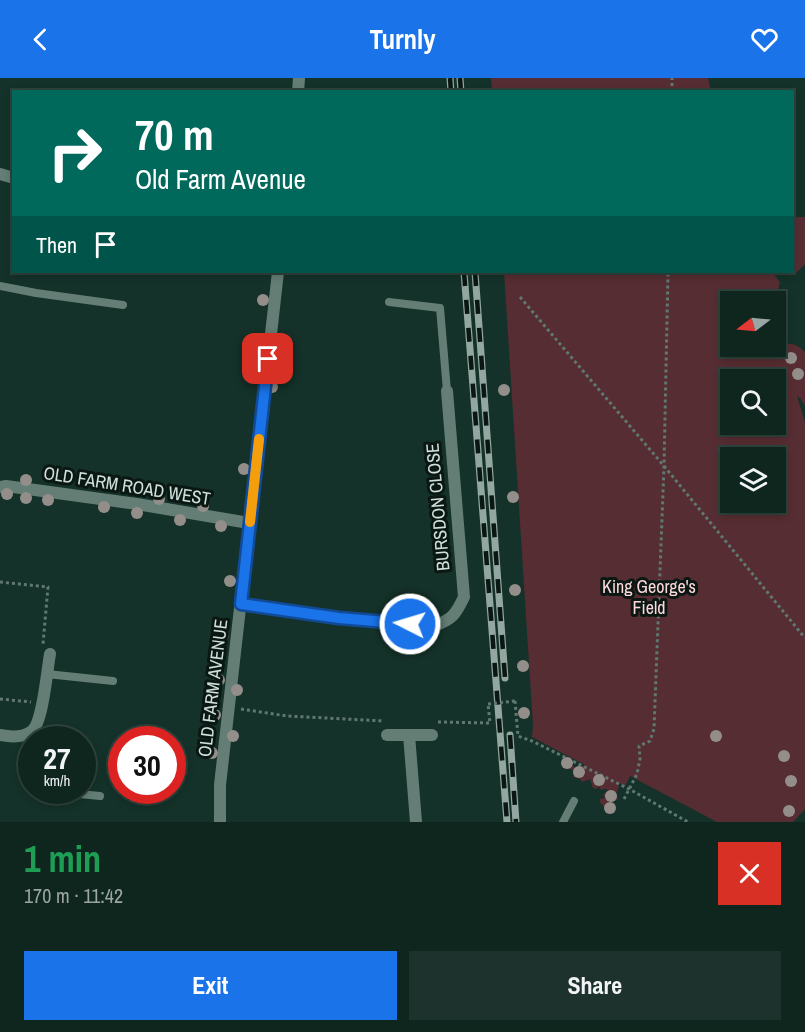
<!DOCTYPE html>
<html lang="en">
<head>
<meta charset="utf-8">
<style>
	body { margin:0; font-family:"Archivo Narrow",sans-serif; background:#1d322c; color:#f1f3f6; height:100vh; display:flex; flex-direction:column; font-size:22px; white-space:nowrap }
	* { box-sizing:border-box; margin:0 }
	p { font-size:20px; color:#9ba5a4 }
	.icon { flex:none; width:33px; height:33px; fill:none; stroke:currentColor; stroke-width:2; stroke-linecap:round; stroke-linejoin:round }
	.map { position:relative; height:744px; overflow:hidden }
	.sheet { display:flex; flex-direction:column; background:#0f261f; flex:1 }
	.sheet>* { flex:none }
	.hud { position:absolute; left:12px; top:12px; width:782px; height:183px; border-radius:0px; box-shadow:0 3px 9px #0003,0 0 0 2px #2f433d; background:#00695c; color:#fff; overflow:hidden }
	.needle { width:39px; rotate:254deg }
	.tools { position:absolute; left:720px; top:213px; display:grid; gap:12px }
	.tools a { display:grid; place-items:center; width:66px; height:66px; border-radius:0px; background:#0f261f; box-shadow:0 3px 9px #0003,0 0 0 2px #2f433d; font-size:30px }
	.speed { position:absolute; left:18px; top:648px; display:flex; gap:12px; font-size:30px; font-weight:700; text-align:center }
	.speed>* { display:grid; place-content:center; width:78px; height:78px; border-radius:50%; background:#0f261f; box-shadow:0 3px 9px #0003,0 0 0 2px #2f433d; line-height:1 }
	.speed small { font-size:15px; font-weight:400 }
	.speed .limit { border:9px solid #d22; background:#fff; color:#111 }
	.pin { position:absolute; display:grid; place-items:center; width:51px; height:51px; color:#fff; margin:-26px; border-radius:12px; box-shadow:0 3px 9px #0006 }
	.me { position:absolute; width:66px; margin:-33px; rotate:275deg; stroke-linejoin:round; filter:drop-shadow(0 0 4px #0008) }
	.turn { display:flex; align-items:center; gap:21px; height:126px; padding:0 24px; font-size:27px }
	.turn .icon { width:78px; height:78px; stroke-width:2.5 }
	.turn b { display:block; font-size:42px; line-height:51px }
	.then { display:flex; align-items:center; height:57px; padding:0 24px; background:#0003; gap:12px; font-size:22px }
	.round { display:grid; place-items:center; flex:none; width:63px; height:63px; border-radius:0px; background:#1d322c }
	.headline { display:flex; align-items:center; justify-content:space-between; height:102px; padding:0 24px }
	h1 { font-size:36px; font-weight:700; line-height:45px; color:#1e9e55 }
	.cta { display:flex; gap:12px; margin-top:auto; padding:12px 24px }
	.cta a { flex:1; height:69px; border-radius:0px; background:#1a73e8; color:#fff; font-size:24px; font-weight:700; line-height:69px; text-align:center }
	.cta a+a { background:#1d322c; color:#f1f3f6 }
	header { display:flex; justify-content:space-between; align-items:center; height:78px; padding:0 24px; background:#1a73e8; color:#fff; font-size:27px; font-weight:700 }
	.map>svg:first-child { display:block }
	.green { fill:#562d32; fill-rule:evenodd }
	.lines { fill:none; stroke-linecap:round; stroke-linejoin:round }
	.path { stroke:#607871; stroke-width:3; stroke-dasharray:3 3; stroke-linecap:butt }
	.service { stroke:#647e75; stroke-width:8 }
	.minor { stroke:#647e75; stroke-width:12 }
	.rail-casing { stroke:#92a7a0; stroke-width:7 }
	.rail { stroke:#0a1713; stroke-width:4.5; stroke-dasharray:14; stroke-linecap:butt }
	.path-bridge { stroke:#607871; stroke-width:3; stroke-dasharray:3 3; stroke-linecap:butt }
	.tree { fill:#948e8b }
	.route-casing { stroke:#114b97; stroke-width:15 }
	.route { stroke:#1a73e8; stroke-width:10 }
	.slow { stroke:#f59e0b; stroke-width:10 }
	.labels { text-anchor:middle; stroke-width:6; stroke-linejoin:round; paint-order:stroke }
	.street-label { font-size:18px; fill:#d0e1db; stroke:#0a1713 }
	.park-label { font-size:18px; fill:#fdd9db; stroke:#0a1713 }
</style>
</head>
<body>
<header><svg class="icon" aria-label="back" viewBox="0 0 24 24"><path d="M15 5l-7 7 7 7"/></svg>Turnly<svg class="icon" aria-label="heart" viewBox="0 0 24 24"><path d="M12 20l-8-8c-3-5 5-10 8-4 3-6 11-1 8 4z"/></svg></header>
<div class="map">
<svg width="805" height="744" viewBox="0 0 805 744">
	<rect width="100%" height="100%" fill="#143229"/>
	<g class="green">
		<path d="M491,0H708L711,13H492Z"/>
		<path d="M798,139H805V186L796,195L791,197L788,194H792V141Z"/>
		<path d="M504,194H772L780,204L778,212L775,214L766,212L769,223L730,224V268H776V245L782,266C791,264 799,267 805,274V328L800,320L797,318L805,344V731L793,744H717L630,698L625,708L617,704L619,709L616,715L617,717L618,721L613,724L615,727L613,733L607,736L605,733L606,730L604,729L600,724V721L605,720L603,717L608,712L606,711L601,712L599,709L596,711L593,710L590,701L582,704L580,701L573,699V692L566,690L563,685V683L568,681L575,690L585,687L532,659L533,648ZM730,302H776V346H730ZM730,380H776V424H730Z"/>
	</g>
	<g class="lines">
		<g class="path">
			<path d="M672,14V0"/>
			<path d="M520,219L664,388L805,560"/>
			<path d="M0,504L48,509L43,566"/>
			<path d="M0,621L31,624"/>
			<path d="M515,623L518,658L532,663L629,711L688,744"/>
			<path d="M241,631L287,638L384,643"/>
			<path d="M438,644L490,645L488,626"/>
			<path d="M624,721L637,696L640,681L639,668L650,663L654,651L664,388L668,194"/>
		</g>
		<g class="service">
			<path d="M0,208L36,215L123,227"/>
			<path d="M389,224L440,230L447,313"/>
			<path d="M47,596L113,603"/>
			<path d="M39,712L100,718"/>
			<path d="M563,744L574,723"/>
		</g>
		<g class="minor">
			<path d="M298,14L299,0"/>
			<path d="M0,96L14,100"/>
			<path d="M0,409L6,408L137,426L249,445"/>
			<path d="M241,526L339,540L434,548C452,541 455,538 464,519L447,313"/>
			<path d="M0,657C10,659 23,660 32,653C43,644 47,592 50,576"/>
			<path d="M387,657H432"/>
			<path d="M409,657L416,744"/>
			<path d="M220,744V707L278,194"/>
		</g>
		<defs>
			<g id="rail">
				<path d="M450,0L451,14"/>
				<path d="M460,0L461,14"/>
				<path d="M464,194L507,744"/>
				<path d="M475,194L505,600"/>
				<path d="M510,657L516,744"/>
			</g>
		</defs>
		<use href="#rail" class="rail-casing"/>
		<use href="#rail" class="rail"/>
		<path class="path-bridge" d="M488,626L515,623"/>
	</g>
	<g class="tree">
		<circle cx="263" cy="222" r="6"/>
		<circle cx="257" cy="275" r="6"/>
		<circle cx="791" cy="280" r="6"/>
		<circle cx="798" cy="296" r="6"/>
		<circle cx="272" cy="309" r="6"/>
		<circle cx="504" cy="312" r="6"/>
		<circle cx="244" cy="391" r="6"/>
		<circle cx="26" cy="402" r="6"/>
		<circle cx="7" cy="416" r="6"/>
		<circle cx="513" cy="419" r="6"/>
		<circle cx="26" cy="420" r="6"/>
		<circle cx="159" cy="421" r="6"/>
		<circle cx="48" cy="422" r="6"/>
		<circle cx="203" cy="428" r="6"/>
		<circle cx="104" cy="429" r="6"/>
		<circle cx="137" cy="435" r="6"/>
		<circle cx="180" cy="442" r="6"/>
		<circle cx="221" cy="448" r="6"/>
		<circle cx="230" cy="503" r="6"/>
		<circle cx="515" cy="512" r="6"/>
		<circle cx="223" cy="557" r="6"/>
		<circle cx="523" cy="588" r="6"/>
		<circle cx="219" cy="602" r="6"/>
		<circle cx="237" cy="612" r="6"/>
		<circle cx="524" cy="635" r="6"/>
		<circle cx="215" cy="637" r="6"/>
		<circle cx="233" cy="658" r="6"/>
		<circle cx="716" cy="658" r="6"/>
		<circle cx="212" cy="675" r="6"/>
		<circle cx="784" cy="678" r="6"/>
		<circle cx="567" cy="685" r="6"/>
		<circle cx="579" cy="694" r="6"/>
		<circle cx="599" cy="702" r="6"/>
		<circle cx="791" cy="703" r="6"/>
		<circle cx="611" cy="718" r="6"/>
		<circle cx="610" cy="730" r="6"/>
		<circle cx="789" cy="733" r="6"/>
	</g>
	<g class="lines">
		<defs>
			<path id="route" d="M268,281L241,526L339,540L410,546"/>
		</defs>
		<use href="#route" class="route-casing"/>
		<use href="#route" class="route"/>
		<path class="slow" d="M250,444L259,361"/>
	</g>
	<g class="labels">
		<g class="street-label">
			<text transform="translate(127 408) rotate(9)" y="6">OLD FARM ROAD WEST</text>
			<text transform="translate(438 429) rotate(-95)" y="6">BURSDON CLOSE</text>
			<text transform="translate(213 610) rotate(-83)" y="6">OLD FARM AVENUE</text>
		</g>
		<g class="park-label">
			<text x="649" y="515">King George's<tspan x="649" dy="21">Field</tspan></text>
		</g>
	</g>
</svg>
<div class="tools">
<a><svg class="needle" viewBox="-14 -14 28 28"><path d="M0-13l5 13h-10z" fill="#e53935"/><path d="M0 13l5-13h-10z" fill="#9ba5a4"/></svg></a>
<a><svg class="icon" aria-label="search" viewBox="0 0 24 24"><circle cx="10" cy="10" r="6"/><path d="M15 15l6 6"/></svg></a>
<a><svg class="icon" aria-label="layers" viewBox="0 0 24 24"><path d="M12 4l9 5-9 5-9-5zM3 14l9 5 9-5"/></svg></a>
</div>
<div class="speed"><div>27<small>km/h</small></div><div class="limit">30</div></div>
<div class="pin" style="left:268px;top:281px;background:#d93025"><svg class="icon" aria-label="arrive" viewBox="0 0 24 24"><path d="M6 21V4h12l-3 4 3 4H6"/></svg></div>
<svg class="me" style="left:410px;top:546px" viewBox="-20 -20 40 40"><circle r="17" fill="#1a73e8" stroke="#fff" stroke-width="3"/><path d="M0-11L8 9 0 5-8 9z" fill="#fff"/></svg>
<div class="hud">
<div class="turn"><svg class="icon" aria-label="right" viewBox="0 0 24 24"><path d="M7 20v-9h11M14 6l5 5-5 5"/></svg><div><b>70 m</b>Old Farm Avenue</div></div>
<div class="then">Then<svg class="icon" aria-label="arrive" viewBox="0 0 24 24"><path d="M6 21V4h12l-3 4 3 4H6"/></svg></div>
</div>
</div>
<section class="sheet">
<div class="headline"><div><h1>1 min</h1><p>170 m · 11:42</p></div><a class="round" style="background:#d93025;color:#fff"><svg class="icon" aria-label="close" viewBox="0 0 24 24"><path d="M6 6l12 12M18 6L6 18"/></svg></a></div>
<div class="cta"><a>Exit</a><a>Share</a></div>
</section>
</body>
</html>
